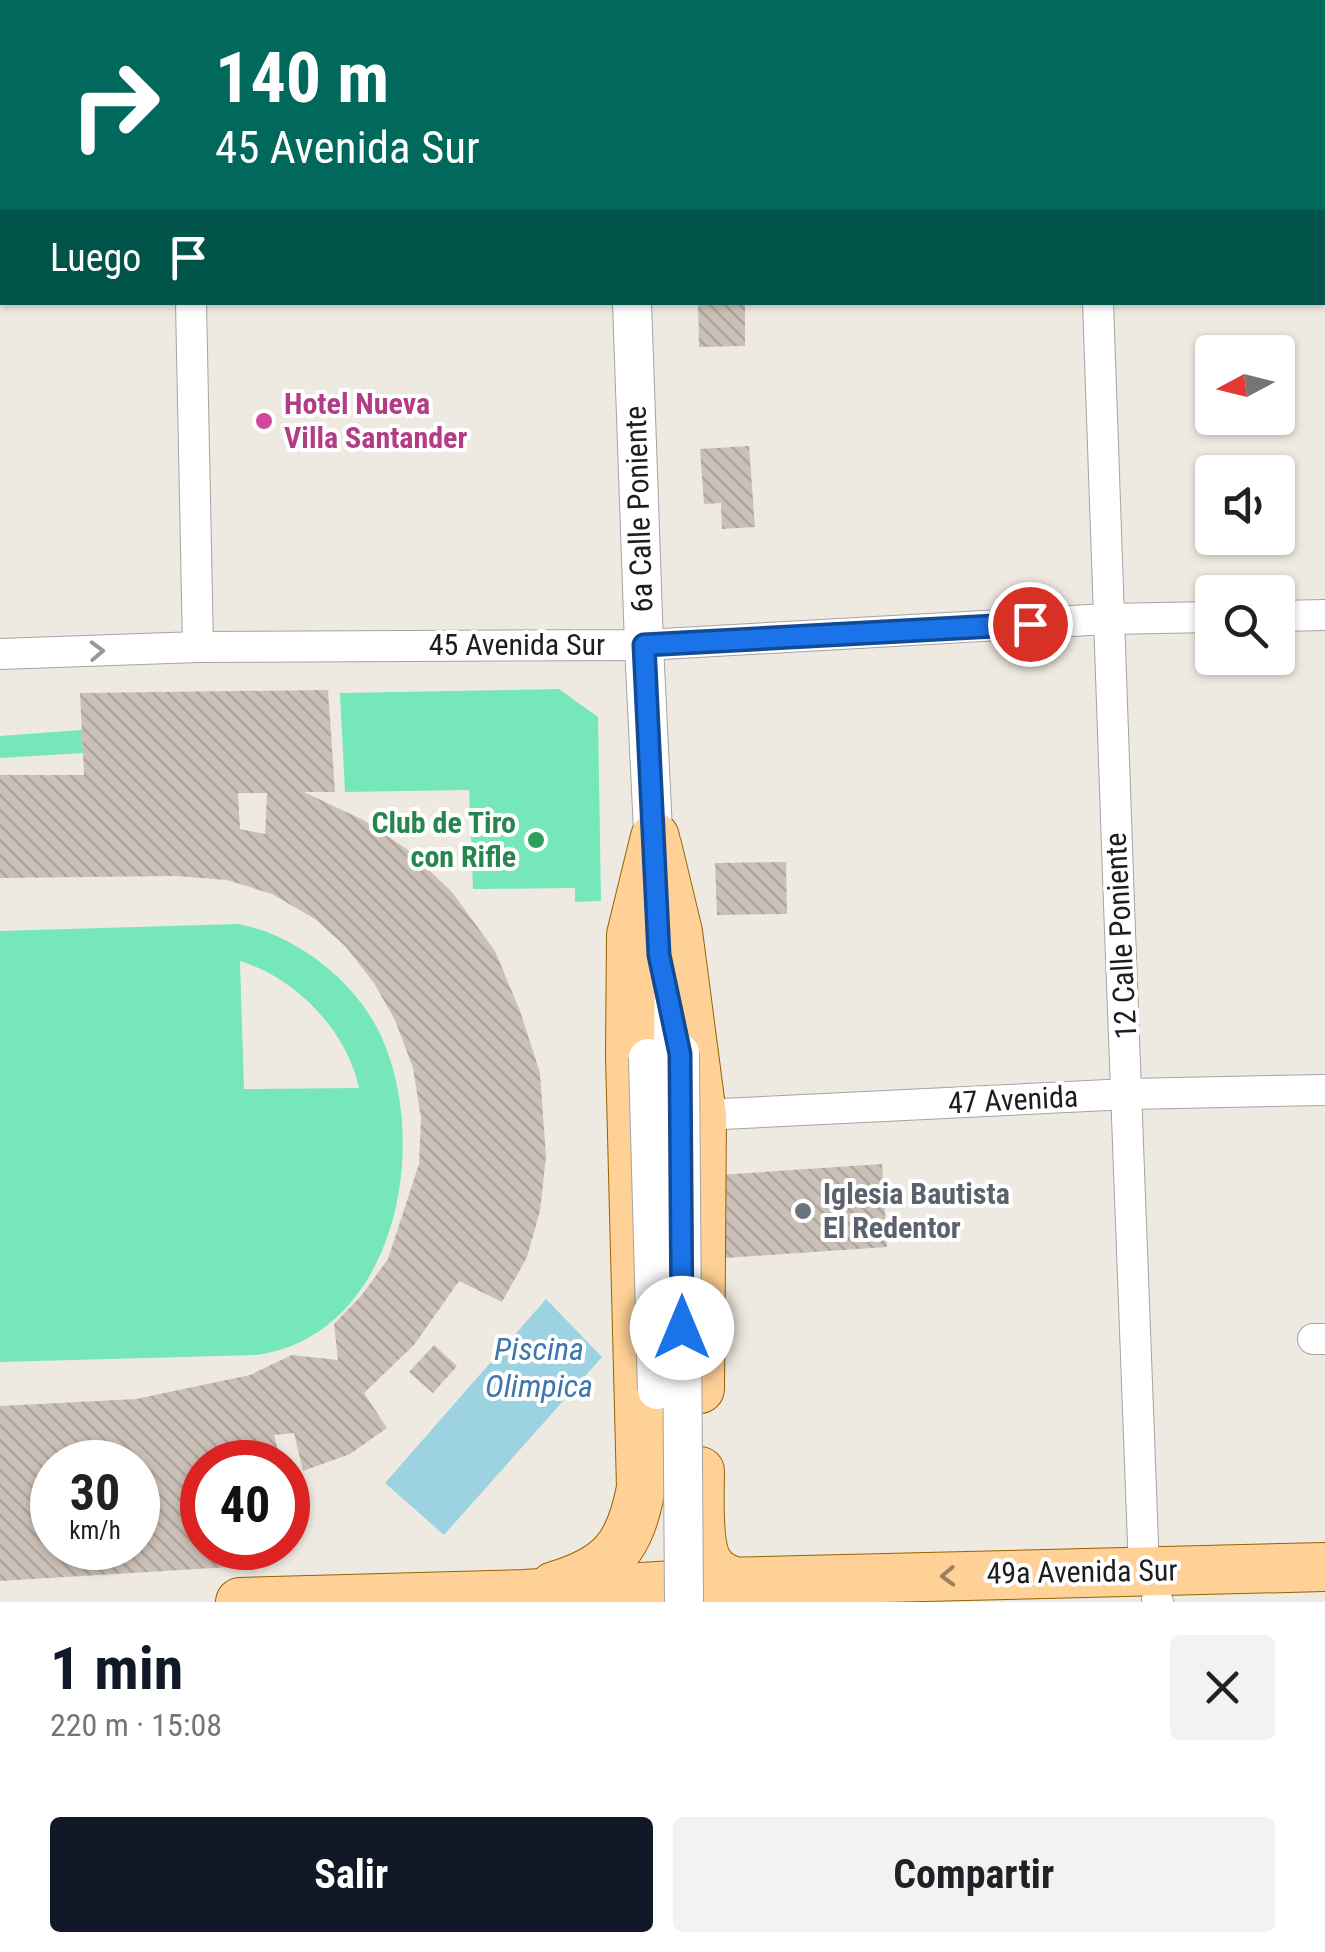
<!DOCTYPE html>
<html lang="es">
<head>
<meta charset="utf-8">
<style>
	body { margin:0; font-family:"Roboto Condensed",sans-serif; background:#f2f2f2; color:#202124; height:100vh; display:flex; flex-direction:column; font-size:38px; white-space:nowrap }
	* { box-sizing:border-box; margin:0 }
	p { font-size:32px; color:#757577 }
	.icon { flex:none; width:55px; height:55px; fill:none; stroke:currentColor; stroke-width:2; stroke-linecap:round; stroke-linejoin:round }
	.map { position:relative; height:1602px; overflow:hidden }
	.details { display:flex; flex-direction:column; background:#fff; flex:1 }
	.details>* { flex:none }
	.top-card { position:absolute; left:0px; top:0px; width:1325px; height:305px; box-shadow:0 2px 8px #0004; background:#00695c; color:#fff; overflow:hidden }
	.needle { width:65px; rotate:263deg }
	.buttons { position:absolute; left:1195px; top:335px; display:grid; gap:20px }
	.buttons a { display:grid; place-items:center; width:100px; height:100px; border-radius:10px; background:#fff; box-shadow:0 2px 8px #0004; font-size:50px }
	.speed { position:absolute; left:30px; top:1440px; display:flex; gap:20px; font-size:50px; font-weight:700; text-align:center }
	.speed>* { display:grid; place-content:center; width:130px; height:130px; border-radius:50%; background:#fff; box-shadow:0 2px 8px #0004; line-height:1 }
	.speed small { font-size:25px; font-weight:400 }
	.speed .limit { border:15px solid #d22; background:#fff; color:#111 }
	.pin { position:absolute; display:grid; place-items:center; width:85px; height:85px; color:#fff; margin:-42px; border:5px solid #fff; border-radius:50%; box-shadow:0 2px 10px #0007 }
	.me { position:absolute; width:110px; margin:-55px; rotate:0deg; stroke-linejoin:round; filter:drop-shadow(0 0 8px #0008) }
	.turn { display:flex; align-items:center; gap:35px; height:210px; padding:0 50px; font-size:45px }
	.turn .icon { width:130px; height:130px; stroke-width:2.5 }
	.turn b { display:block; font-size:70px; line-height:85px }
	.then { display:flex; align-items:center; height:95px; padding:0 50px; background:#0003; gap:20px; font-size:38px }
	.round { display:grid; place-items:center; flex:none; width:105px; height:105px; border-radius:10px; background:#f2f2f2 }
	.overview { display:flex; align-items:center; justify-content:space-between; height:170px; padding:0 50px }
	h1 { font-size:60px; font-weight:700; line-height:75px; color:#111827 }
	.cta { display:flex; gap:20px; margin-top:auto; padding:20px 50px }
	.cta a { flex:1; height:115px; border-radius:10px; background:#111827; color:#fff; font-size:40px; font-weight:700; line-height:115px; text-align:center }
	.cta a+a { background:#f2f2f2; color:#202124 }
	.map>svg:first-child { display:block }
	.pitch { fill:#76e7bb; fill-rule:evenodd }
	.water { fill:#9cd2e2 }
	.building { fill:url(#building-back-hatch); fill-rule:evenodd }
	.lines { fill:none; stroke-linecap:round; stroke-linejoin:round }
	.minor-casing { stroke:#a4a4a4; stroke-width:32 }
	.tertiary-casing { stroke:#a4a4a4; stroke-width:40 }
	.primary-casing { stroke:#956300; stroke-width:50 }
	.minor { stroke:#fff; stroke-width:30 }
	.tertiary { stroke:#fff; stroke-width:38 }
	.primary { stroke:#ffd196; stroke-width:48 }
	.tertiary-bridge-casing { stroke:#a4a4a4; stroke-width:40; stroke-linecap:butt }
	.tertiary-bridge { stroke:#fff; stroke-width:38 }
	.oneway { stroke:#999 }
	.oneway2 { stroke:#998060 }
	.route-casing { stroke:#114b97; stroke-width:25 }
	.route { stroke:#1a73e8; stroke-width:18 }
	.hotel-dot { fill:#d1479c; stroke:#fff; stroke-width:4 }
	.leisure-dot { fill:#2e9e5b; stroke:#fff; stroke-width:4 }
	.worship-dot { fill:#6b7280; stroke:#fff; stroke-width:4 }
	.labels { text-anchor:middle; stroke-width:8; stroke-linejoin:round; paint-order:stroke }
	.hotel-label { font-size:30px; font-weight:bold; fill:#b23c85; stroke:#fff; text-anchor:start }
	.street-label { font-size:30px; fill:#1d1d1d; stroke:#fff }
	.leisure-label { font-size:30px; font-weight:bold; fill:#27864d; stroke:#fff; text-anchor:end }
	.worship-label { font-size:30px; font-weight:bold; fill:#5b616d; stroke:#fff; text-anchor:start }
	.water-label { font-size:32px; font-style:italic; fill:#3e76ad; stroke:#fff }
</style>
</head>
<body>
<div class="map">
<svg width="1325" height="1602" viewBox="0 0 1325 1602">
	<defs>
		<pattern id="building-back-hatch" width="6" height="6" patternUnits="userSpaceOnUse" patternTransform="scale(2.5)"><rect width="6" height="6" fill="#cbc0b7"/><path d="M-1 5l2 2M0 0l6 6M5-1l2 2" fill="none" stroke="#aea59d"/></pattern>
	</defs>
	<rect width="100%" height="100%" fill="#efeae1"/>
	<g class="pitch">
		<path d="M559,689L598,717L601,901L575,902V888L473,889L469,790L345,792L340,693Z"/>
		<path d="M82,730L83,753L0,758V736Z"/>
		<path d="M238,924C297,935 357,982 382,1038C431,1148 395,1335 257,1355L0,1362V931ZM240,961C296,978 347,1031 359,1088L244,1089Z"/>
	</g>
	<path class="water" d="M546,1299L602,1357L444,1535L385,1483Z"/>
	<g class="building">
		<path d="M698,302H745V346L699,347Z"/>
		<path d="M749,446L755,527L722,529L721,503L704,504L700,449Z"/>
		<path d="M328,690L335,792H304L365,821L408,850L452,892L495,951L520,1011L540,1073L546,1157L540,1211L527,1257L502,1302L459,1281L414,1345L364,1393L387,1428L350,1454L303,1471L294,1433L274,1435L281,1462H202V1548H245L247,1566L0,1581V1406L136,1399L250,1375L292,1355L338,1360L334,1324L361,1296L388,1259L419,1164L421,1118L413,1068L395,1020L374,983L345,946L315,919L272,894L227,880L175,876L0,878V775H84L80,693ZM238,793H267L265,834L240,829ZM52,1462H138V1548H52Z"/>
		<path d="M786,862L787,914L717,915L715,863Z"/>
		<path d="M882,1164L887,1247L725,1258L719,1175Z"/>
		<path d="M434,1345L457,1366L433,1393L409,1372Z"/>
	</g>
	<g class="lines">
		<defs>
			<g id="minor">
				<path d="M185,0V2"/>
				<path d="M1090,0V2"/>
				<path d="M1322,135H1325"/>
				<path d="M0,174H2"/>
				<path d="M191,302L198,647"/>
				<path d="M1098,302C1110,725 1130,1147 1144,1570"/>
				<path d="M1278,616L1325,615"/>
				<path d="M0,654L198,647L644,645L1107,619L1212,617"/>
				<path d="M702,1115L1128,1094L1325,1090"/>
				<path d="M1313,1339H1325"/>
				<path d="M1157,1600L1158,1602"/>
			</g>
			<g id="tertiary">
				<path d="M614,0V2"/>
				<path d="M632,302L644,645L659,955L649,1049"/>
			</g>
			<g id="primary">
				<path d="M657,845L678,932L702,1115L700,1389"/>
				<path d="M700,1471C700,1494 696,1552 713,1569C718,1575 727,1578 734,1582"/>
				<path d="M554,1586C612,1569 630,1546 641,1488L630,1056L631,935L655,837"/>
				<path d="M240,1602L524,1594L724,1582L1325,1567"/>
			</g>
		</defs>
		<use href="#minor" class="minor-casing"/>
		<use href="#tertiary" class="tertiary-casing"/>
		<use href="#primary" class="primary-casing"/>
		<use href="#minor" class="minor"/>
		<use href="#tertiary" class="tertiary"/>
		<use href="#primary" class="primary"/>
		<defs>
			<g id="tertiary-bridge">
				<path d="M680,1053L684,1602"/>
				<path d="M648,1058L657,1390"/>
			</g>
		</defs>
		<use href="#tertiary-bridge" class="tertiary-bridge-casing"/>
		<use href="#tertiary-bridge" class="tertiary-bridge"/>
	</g>
	<defs><path id="oneway-chevron" d="M-2-3.5L2.5 0L-2 3.5" fill="none" stroke-width="1.6" stroke-linecap="round" stroke-linejoin="round" transform="scale(2.5)"/></defs>
	<use class="oneway" href="#oneway-chevron" transform="translate(97 651) rotate(-2)"/>
	<use class="oneway2" href="#oneway-chevron" transform="translate(948 1576) rotate(178)"/>
	<g class="lines">
		<defs>
			<path id="route" d="M682,1328L680,1054L659,955L644,645L1030,624"/>
		</defs>
		<use href="#route" class="route-casing"/>
		<use href="#route" class="route"/>
	</g>
	<circle class="hotel-dot" cx="264" cy="421" r="10"/>
	<circle class="leisure-dot" cx="536" cy="840" r="10"/>
	<circle class="worship-dot" cx="803" cy="1211" r="10"/>
	<g class="labels">
		<g class="hotel-label">
			<text x="284" y="414">Hotel Nueva<tspan x="284" dy="34">Villa Santander</tspan></text>
		</g>
		<g class="street-label">
			<text transform="translate(639 509) rotate(-92)" y="10">6a Calle Poniente</text>
			<text x="517" y="655">45 Avenida Sur</text>
			<text transform="translate(1121 936) rotate(-93)" y="10">12 Calle Poniente</text>
			<text transform="translate(1013 1100) rotate(-3)" y="10">47 Avenida</text>
			<text transform="translate(1082 1572) rotate(-1)" y="10">49a Avenida Sur</text>
		</g>
		<g class="leisure-label">
			<text x="516" y="833">Club de Tiro<tspan x="516" dy="34">con Rifle</tspan></text>
		</g>
		<g class="worship-label">
			<text x="823" y="1204">Iglesia Bautista<tspan x="823" dy="34">El Redentor</tspan></text>
		</g>
		<g class="water-label">
			<text x="539" y="1360">Piscina<tspan x="539" dy="37">Olimpica</tspan></text>
		</g>
	</g>
</svg>
<div class="buttons">
<a><svg class="needle" viewBox="-14 -14 28 28"><path d="M0-13l5 13h-10z" fill="#e53935"/><path d="M0 13l5-13h-10z" fill="#757577"/></svg></a>
<a><svg class="icon" aria-label="sound" viewBox="0 0 24 24"><path d="M4 9h4l5-4v14l-5-4H4zM17 9q2 3 0 6"/></svg></a>
<a><svg class="icon" aria-label="search" viewBox="0 0 24 24"><circle cx="10" cy="10" r="6"/><path d="M15 15l6 6"/></svg></a>
</div>
<div class="speed"><div>30<small>km/h</small></div><div class="limit">40</div></div>
<div class="pin" style="left:1030px;top:624px;background:#d93025"><svg class="icon" aria-label="arrive" viewBox="0 0 24 24"><path d="M6 21V4h12l-3 4 3 4H6"/></svg></div>
<svg class="me" style="left:682px;top:1328px" viewBox="-20 -20 40 40"><circle r="19" fill="#fff"/><path d="M0-13L10 11 0 6-10 11z" fill="#1a73e8"/></svg>
<div class="top-card">
<div class="turn"><svg class="icon" aria-label="right" viewBox="0 0 24 24"><path d="M7 20v-9h11M14 6l5 5-5 5"/></svg><div><b>140 m</b>45 Avenida Sur</div></div>
<div class="then">Luego<svg class="icon" aria-label="arrive" viewBox="0 0 24 24"><path d="M6 21V4h12l-3 4 3 4H6"/></svg></div>
</div>
</div>
<section class="details">
<div class="overview"><div><h1>1 min</h1><p>220 m · 15:08</p></div><a class="round"><svg class="icon" aria-label="close" viewBox="0 0 24 24"><path d="M6 6l12 12M18 6L6 18"/></svg></a></div>
<div class="cta"><a>Salir</a><a>Compartir</a></div>
</section>
</body>
</html>
